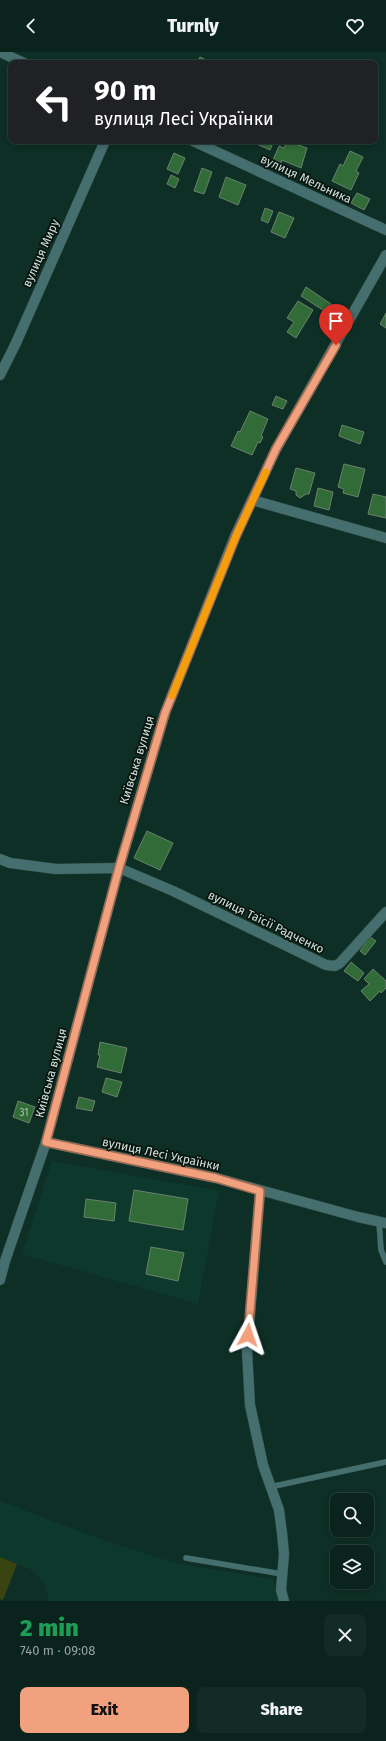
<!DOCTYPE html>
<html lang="en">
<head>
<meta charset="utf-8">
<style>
	body { margin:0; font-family:"Fira Sans",sans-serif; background:#132b25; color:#f1f3f6; height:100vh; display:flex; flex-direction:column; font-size:15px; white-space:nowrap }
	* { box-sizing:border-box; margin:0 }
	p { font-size:13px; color:#99a4a3 }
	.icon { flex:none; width:22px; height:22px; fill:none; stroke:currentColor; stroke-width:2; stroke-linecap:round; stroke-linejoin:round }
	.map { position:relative; height:1549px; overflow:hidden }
	.panel { display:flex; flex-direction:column; background:#0a231c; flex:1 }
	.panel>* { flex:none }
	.top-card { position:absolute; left:8px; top:8px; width:370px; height:84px; border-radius:8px; box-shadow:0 2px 6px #0003,0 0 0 1px #2a403b; background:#202124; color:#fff; overflow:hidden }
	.buttons { position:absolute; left:330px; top:1441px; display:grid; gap:8px }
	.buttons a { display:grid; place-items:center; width:44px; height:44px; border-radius:8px; background:#0a231c; box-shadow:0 2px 6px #0003,0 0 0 1px #2a403b; font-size:20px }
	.pin { position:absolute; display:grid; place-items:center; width:34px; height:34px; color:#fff; margin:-41px -17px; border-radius:50% 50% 50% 0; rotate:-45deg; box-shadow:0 0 4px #0007 }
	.pin .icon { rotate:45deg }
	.me { position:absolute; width:44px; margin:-22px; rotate:5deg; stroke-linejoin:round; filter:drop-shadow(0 0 3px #0008) }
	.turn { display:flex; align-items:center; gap:14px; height:84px; padding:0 20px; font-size:18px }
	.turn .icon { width:52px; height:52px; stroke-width:2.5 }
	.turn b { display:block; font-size:28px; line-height:34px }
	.round { display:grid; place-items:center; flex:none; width:42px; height:42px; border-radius:8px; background:#132b25 }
	.overview { display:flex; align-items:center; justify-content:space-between; height:68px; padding:0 20px }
	h1 { font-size:24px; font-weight:800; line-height:30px; color:#1e9e55 }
	.button { display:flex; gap:8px; margin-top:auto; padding:8px 20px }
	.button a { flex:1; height:46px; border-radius:8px; background:#f1a17d; color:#111; font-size:16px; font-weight:800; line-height:46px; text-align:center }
	.button a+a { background:#132b25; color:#f1f3f6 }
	header { display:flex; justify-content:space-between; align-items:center; height:52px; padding:0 20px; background:#0a231c; font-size:18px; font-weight:800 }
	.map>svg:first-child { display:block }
	.built { fill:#0d392d }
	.green { fill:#394411 }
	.building { fill:#316b37; stroke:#6b816c }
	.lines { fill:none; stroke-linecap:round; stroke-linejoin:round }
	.service-casing { stroke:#2d4b42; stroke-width:6 }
	.minor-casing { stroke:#2d4b42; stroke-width:11 }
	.tertiary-casing { stroke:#2d4b42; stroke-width:11 }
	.service { stroke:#456e6e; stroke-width:5.5 }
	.minor { stroke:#456e6e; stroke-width:10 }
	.tertiary { stroke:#456e6e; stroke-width:10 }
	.route-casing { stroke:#9d6951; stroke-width:10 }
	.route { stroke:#f1a17d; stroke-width:7 }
	.slow { stroke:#f59e0b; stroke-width:7 }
	.labels { text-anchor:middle; stroke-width:3.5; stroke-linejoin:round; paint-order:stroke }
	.number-label { font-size:10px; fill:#a8c4b1 }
	.street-label { font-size:12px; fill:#d0e1da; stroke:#07140f }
</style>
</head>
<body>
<header><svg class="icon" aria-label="back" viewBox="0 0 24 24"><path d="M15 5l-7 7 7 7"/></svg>Turnly<svg class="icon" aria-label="heart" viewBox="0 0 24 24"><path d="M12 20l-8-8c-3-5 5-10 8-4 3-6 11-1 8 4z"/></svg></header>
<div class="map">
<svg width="386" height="1549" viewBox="0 0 386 1549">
	<rect width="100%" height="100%" fill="#0e2f25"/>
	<g class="built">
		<path d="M52,1109L219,1139L198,1252L22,1202Z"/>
		<path d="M0,1449L103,1488L175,1511L273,1527L278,1549H49L45,1532L32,1518L0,1505Z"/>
	</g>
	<path class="green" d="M0,1505L17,1512L3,1548L0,1547Z"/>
	<g class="building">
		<path d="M200,5L212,11H197Z"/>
		<path d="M250,89H274L270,98Z"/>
		<path d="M287,89L307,96L301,116L282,108L281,111L273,108L279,94L284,96Z"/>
		<path d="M350,99L363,105L356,119L359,121L351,138L332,129L340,112L343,114Z"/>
		<path d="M174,101L185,106L178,122L167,117Z"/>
		<path d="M202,116L212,120L204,142L194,139Z"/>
		<path d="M171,123L179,127L175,136L167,132Z"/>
		<path d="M226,125L246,133L238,153L219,145Z"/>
		<path d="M357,141L370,147L364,158L351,151Z"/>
		<path d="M265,156L273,159L268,171L261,168Z"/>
		<path d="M279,160L294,166L285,186L271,180Z"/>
		<path d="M306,235L331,252L326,260L301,244Z"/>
		<path d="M298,249L313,258L296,286L287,280L294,270L287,266Z"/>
		<path d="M386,261V276L380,272Z"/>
		<path d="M276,344L287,349L283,357L272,353Z"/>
		<path d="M250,359L268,367L261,384L263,385L260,391L258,390L252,403L231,394L238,379L240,380Z"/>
		<path d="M342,373L364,380L360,392L339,384Z"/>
		<path d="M344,412L365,417L358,445L343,441L344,437L338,435Z"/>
		<path d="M296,416L315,421L309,442H306L300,446L296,443V439L290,437Z"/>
		<path d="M318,436L333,440L329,458L314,454Z"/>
		<path d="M373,442L386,445V466L368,462Z"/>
		<path d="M147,779L173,791L160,818L134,806Z"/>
		<path d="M370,885L376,889L365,903L360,899Z"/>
		<path d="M351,910L364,921L358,929L344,919Z"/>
		<path d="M373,917L386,929V936L381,941L380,939L370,949L361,939L369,932L364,927Z"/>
		<path d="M100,990L127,996L121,1021L97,1015L100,1003H98Z"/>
		<path d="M106,1026L122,1030L117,1045L102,1040Z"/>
		<path d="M79,1045L95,1049L92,1059L76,1056Z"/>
		<path d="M18,1049L35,1055L29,1071L13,1065Z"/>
		<path d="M134,1138L188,1147L183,1178L129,1169Z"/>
		<path d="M86,1147L116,1151L114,1169L84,1165Z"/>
		<path d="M151,1195L184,1201L178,1229L146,1222Z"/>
	</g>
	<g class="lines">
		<defs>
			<g id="service">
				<path d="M379,1169L381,1198L386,1210"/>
				<path d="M270,1435L386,1410"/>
				<path d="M186,1506L282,1522"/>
			</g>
			<g id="minor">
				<path d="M0,0L24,11"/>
				<path d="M193,89L386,178"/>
				<path d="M0,323L16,291L105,89"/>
				<path d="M252,448L386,486"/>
				<path d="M0,807L10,811L56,817L119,816L173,839L326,913L335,914L340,911L386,860"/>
				<path d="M46,1090L216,1126L358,1165L386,1171"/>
				<path d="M260,1139L247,1299L250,1353L263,1413L279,1458L282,1481L284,1502L281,1538L284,1549"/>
			</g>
			<path id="tertiary" d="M0,1228L5,1209L46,1090L119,816L165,661L235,484L276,397L386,203"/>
		</defs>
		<use href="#service" class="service-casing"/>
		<use href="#minor" class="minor-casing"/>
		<use href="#tertiary" class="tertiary-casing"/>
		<use href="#service" class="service"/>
		<use href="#minor" class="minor"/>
		<use href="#tertiary" class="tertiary"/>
	</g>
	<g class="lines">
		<defs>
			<path id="route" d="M248,1283L260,1139L216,1126L46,1090L119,816L165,661L236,484L276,397L336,293"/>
		</defs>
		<use href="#route" class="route-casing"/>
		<use href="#route" class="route"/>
		<path class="slow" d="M172,644L236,484L266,420"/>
	</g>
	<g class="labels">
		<g class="number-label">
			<text x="24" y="1064">31</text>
		</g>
		<g class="street-label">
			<text transform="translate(306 127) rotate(25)" y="4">вулиця Мельника</text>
			<text transform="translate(41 201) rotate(-66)" y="4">вулиця Миру</text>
			<text transform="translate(137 708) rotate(-73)" y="4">Київська вулиця</text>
			<text transform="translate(266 870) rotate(26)" y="4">вулиця Таїсії Радченко</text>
			<text transform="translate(51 1021) rotate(-75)" y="4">Київська вулиця</text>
			<text transform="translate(161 1102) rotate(12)" y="4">вулиця Лесі Українки</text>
		</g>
	</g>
</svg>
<div class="buttons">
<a><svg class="icon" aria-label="search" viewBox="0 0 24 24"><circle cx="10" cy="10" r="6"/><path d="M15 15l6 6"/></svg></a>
<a><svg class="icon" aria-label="layers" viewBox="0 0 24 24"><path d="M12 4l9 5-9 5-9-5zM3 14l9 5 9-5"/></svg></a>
</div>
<div class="pin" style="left:336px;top:293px;background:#d93025"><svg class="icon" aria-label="arrive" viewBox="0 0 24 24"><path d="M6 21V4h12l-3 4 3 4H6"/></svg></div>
<svg class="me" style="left:248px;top:1283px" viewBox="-20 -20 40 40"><path d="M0-17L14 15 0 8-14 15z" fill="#f1a17d" stroke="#fff" stroke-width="4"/></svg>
<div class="top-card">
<div class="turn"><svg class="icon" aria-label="left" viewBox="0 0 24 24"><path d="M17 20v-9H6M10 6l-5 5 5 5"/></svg><div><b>90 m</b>вулиця Лесі Українки</div></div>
</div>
</div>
<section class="panel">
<div class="overview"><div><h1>2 min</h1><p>740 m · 09:08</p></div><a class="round"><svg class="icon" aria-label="close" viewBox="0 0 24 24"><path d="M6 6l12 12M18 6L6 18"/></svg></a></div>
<div class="button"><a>Exit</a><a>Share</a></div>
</section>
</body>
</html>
